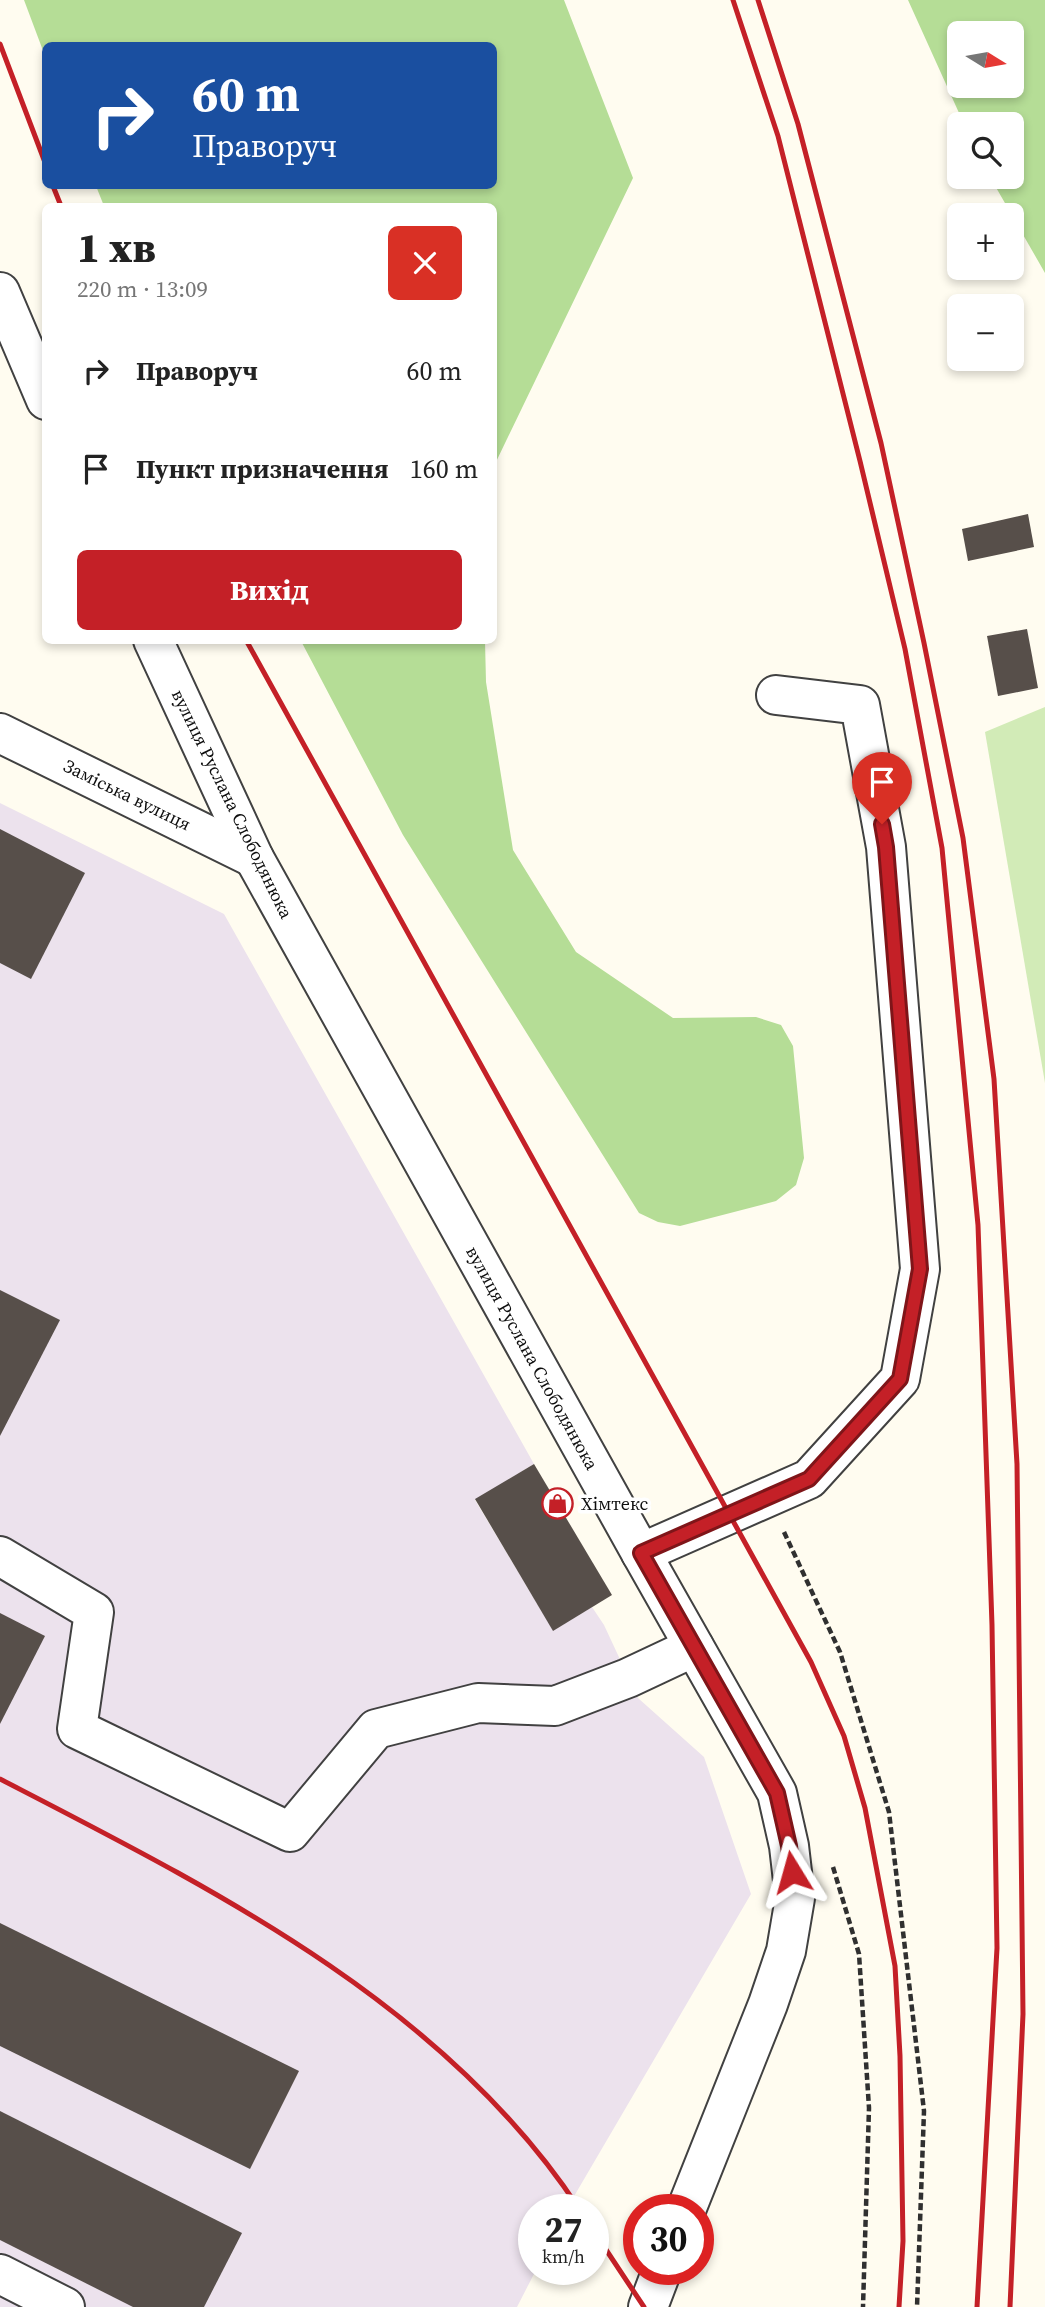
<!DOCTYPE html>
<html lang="uk">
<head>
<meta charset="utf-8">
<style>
	body { margin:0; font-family:"Source Serif 4",serif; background:#f6f6f6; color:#222; height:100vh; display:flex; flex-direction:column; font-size:26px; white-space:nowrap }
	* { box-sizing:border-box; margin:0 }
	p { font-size:23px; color:#767676 }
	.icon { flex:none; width:38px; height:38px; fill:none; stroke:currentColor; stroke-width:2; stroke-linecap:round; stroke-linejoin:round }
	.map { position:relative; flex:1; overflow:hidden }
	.details { position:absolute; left:42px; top:203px; width:455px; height:441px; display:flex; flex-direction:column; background:#fff; border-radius:10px; box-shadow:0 4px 10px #0003 }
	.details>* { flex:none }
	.top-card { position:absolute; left:42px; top:42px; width:455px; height:147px; border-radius:10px; box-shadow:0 4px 10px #0003; background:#1a4fa0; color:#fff; overflow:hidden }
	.needle { width:46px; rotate:101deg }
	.fabs { position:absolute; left:947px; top:21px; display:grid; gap:14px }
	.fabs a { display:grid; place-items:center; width:77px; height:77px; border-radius:10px; background:#fff; box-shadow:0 4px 10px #0003; font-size:35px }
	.speed { position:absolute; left:518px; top:2194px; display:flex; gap:14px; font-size:35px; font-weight:700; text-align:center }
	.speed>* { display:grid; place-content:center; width:91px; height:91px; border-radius:50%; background:#fff; box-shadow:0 4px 10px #0003; line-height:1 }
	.speed small { font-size:18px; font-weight:400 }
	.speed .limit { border:10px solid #d22; background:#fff; color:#111 }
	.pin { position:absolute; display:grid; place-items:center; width:60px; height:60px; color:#fff; margin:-72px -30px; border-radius:50% 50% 50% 0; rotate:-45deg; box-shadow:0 0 7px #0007 }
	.pin .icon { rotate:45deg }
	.me { position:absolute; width:77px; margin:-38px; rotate:352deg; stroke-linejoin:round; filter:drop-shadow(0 0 5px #0008) }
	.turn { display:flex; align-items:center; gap:24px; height:147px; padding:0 35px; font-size:32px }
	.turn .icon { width:91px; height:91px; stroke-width:2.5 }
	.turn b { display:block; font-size:49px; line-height:60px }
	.round { display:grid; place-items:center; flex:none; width:74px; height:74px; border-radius:10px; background:#f6f6f6 }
	.head { display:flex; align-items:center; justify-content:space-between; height:119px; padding:0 35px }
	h1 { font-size:42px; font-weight:800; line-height:52px }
	.primary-button { display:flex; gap:14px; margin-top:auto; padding:14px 35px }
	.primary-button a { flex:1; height:80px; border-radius:10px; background:#c42027; color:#fff; font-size:28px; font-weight:800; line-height:80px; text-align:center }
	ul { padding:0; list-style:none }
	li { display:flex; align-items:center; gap:21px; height:98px; padding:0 35px }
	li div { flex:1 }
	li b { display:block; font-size:26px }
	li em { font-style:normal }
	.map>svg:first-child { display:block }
	.industrial { fill:#ece2ed }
	.green { fill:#d2ebb7 }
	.forest { fill:#b5dd96; fill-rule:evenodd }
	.building { fill:#574f4a }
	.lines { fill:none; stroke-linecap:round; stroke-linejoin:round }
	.minor-casing { stroke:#414141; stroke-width:42 }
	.path { stroke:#303030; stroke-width:4.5; stroke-dasharray:7 3.5; stroke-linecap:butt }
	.minor { stroke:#fff; stroke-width:38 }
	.rail { stroke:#c42027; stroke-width:5 }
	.route-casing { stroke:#7f1519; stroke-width:18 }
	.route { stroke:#c42027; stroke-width:12 }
	.labels { text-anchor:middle; stroke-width:7; stroke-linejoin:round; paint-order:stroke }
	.street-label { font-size:18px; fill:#0e0e0e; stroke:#fff }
	.poi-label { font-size:18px; fill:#0e0e0e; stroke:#fff; text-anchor:start }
</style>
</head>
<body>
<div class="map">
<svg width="1045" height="2307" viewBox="0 0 1045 2307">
	<rect width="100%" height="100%" fill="#fffcf0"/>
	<path class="industrial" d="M0,803L224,914L534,1464L475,1500L553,1630L592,1607L604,1625L638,1698L704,1757L751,1894L566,2210H534V2270H536L517,2307H0Z"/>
	<path class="green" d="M1045,707V1083L985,732Z"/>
	<g class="forest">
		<path d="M24,0H564L633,178L494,466V206H104L96,186H494V46H46L45,56Z"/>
		<path d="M908,0H1045V273L990,177H1012V124H964ZM959,33H1012V86H959Z"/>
		<path d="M301,641H485L486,682L513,850L576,952L673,1018L756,1017L781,1025L793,1046L804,1158L796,1185L776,1201L680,1226L658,1222L639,1213L403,835Z"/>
	</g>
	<g class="building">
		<path d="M1028,514L1034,547L968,561L962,529Z"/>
		<path d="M1027,629L1038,688L998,696L987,636Z"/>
		<path d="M0,829L85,873L31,979L0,963Z"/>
		<path d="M0,1290L60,1320L0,1436Z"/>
		<path d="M534,1464L612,1595L553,1631L475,1499Z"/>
		<path d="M0,1613L45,1636L0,1724Z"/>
		<path d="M0,1923L299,2071L250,2169L0,2046Z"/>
		<path d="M0,2111L242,2233L204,2307H133L0,2240Z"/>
	</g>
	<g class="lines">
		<defs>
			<g id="minor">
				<path d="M0,292L46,400"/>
				<path d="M153,640L254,858L641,1553L777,1793L789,1846L795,1898L786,1951L768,2004L686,2210"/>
				<path d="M0,733L254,858"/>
				<path d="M641,1553L809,1479L900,1379L920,1269L886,847L860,705L776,695"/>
				<path d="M0,1556L94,1612L77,1729L290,1832L376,1729L478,1703L555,1706L628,1678L694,1647"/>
				<path d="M0,2274L65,2307"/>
				<path d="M648,2307L662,2270"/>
			</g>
		</defs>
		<use href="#minor" class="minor-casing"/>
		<g class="path">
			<path d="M784,1532L840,1652L889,1812L924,2111L917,2307"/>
			<path d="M833,1867L859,1954L869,2108L863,2307"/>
		</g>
		<use href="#minor" class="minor"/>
		<g class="rail">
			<path d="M733,0L778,136L860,461L905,649L942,848L978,1225L992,1625L997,1948L977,2307"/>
			<path d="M758,0L798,124L881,443L924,643L963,838L994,1079L1017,1464L1023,2014L1010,2307"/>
			<path d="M0,44L46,165"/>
			<path d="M53,186L61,206"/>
			<path d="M246,640L811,1662L844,1736L865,1808L895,1966L900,2056L903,2241L899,2307"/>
			<path d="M0,1779C213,1889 445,2004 580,2210"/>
			<path d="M593,2230L644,2307"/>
		</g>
	</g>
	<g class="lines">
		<defs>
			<path id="route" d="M792,1872L789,1846L777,1793L641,1553L809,1479L900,1379L920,1269L886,847L882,824"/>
		</defs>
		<use href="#route" class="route-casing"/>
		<use href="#route" class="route"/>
	</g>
	<defs>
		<symbol id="shop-ring" viewBox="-11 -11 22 22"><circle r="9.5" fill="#fff" stroke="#c42027" stroke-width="1.5"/><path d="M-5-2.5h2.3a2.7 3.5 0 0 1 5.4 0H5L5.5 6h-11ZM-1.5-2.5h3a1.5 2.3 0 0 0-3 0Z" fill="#c42027"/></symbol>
	</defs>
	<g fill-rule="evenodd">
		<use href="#shop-ring" x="540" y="1486" width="35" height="35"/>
	</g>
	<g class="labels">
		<g class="street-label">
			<text transform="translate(127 795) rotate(26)" y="6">Заміська вулиця</text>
			<text transform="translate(232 804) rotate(64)" y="6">вулиця Руслана Слободянюка</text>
			<text transform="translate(532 1358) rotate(61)" y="6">вулиця Руслана Слободянюка</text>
		</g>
		<g class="poi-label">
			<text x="581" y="1510">Хімтекс</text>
		</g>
	</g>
</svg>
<div class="fabs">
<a><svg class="needle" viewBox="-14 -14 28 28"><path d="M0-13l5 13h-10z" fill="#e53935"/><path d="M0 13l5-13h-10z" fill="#767676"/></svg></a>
<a><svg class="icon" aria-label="search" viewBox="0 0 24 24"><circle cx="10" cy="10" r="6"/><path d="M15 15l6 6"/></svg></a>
<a>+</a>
<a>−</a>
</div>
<div class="speed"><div>27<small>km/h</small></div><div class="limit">30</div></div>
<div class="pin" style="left:882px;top:824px;background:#d93025"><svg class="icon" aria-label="arrive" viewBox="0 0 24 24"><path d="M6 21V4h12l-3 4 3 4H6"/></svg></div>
<svg class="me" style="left:792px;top:1872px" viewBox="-20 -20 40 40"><path d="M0-17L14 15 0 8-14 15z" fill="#c42027" stroke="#fff" stroke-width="4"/></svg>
<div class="top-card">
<div class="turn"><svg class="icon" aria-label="right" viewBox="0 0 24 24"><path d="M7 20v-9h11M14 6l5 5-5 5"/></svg><div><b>60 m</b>Праворуч</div></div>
</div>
<section class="details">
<div class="head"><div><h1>1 хв</h1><p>220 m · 13:09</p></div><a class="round" style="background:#d93025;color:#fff"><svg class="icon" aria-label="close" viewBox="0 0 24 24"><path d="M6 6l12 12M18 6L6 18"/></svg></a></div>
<ul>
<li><svg class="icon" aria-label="right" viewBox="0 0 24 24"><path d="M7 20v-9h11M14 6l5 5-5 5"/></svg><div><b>Праворуч</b></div><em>60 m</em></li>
<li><svg class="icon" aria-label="arrive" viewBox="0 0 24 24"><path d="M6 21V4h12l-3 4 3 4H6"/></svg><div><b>Пункт призначення</b></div><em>160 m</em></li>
</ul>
<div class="primary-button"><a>Вихід</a></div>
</section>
</div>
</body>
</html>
